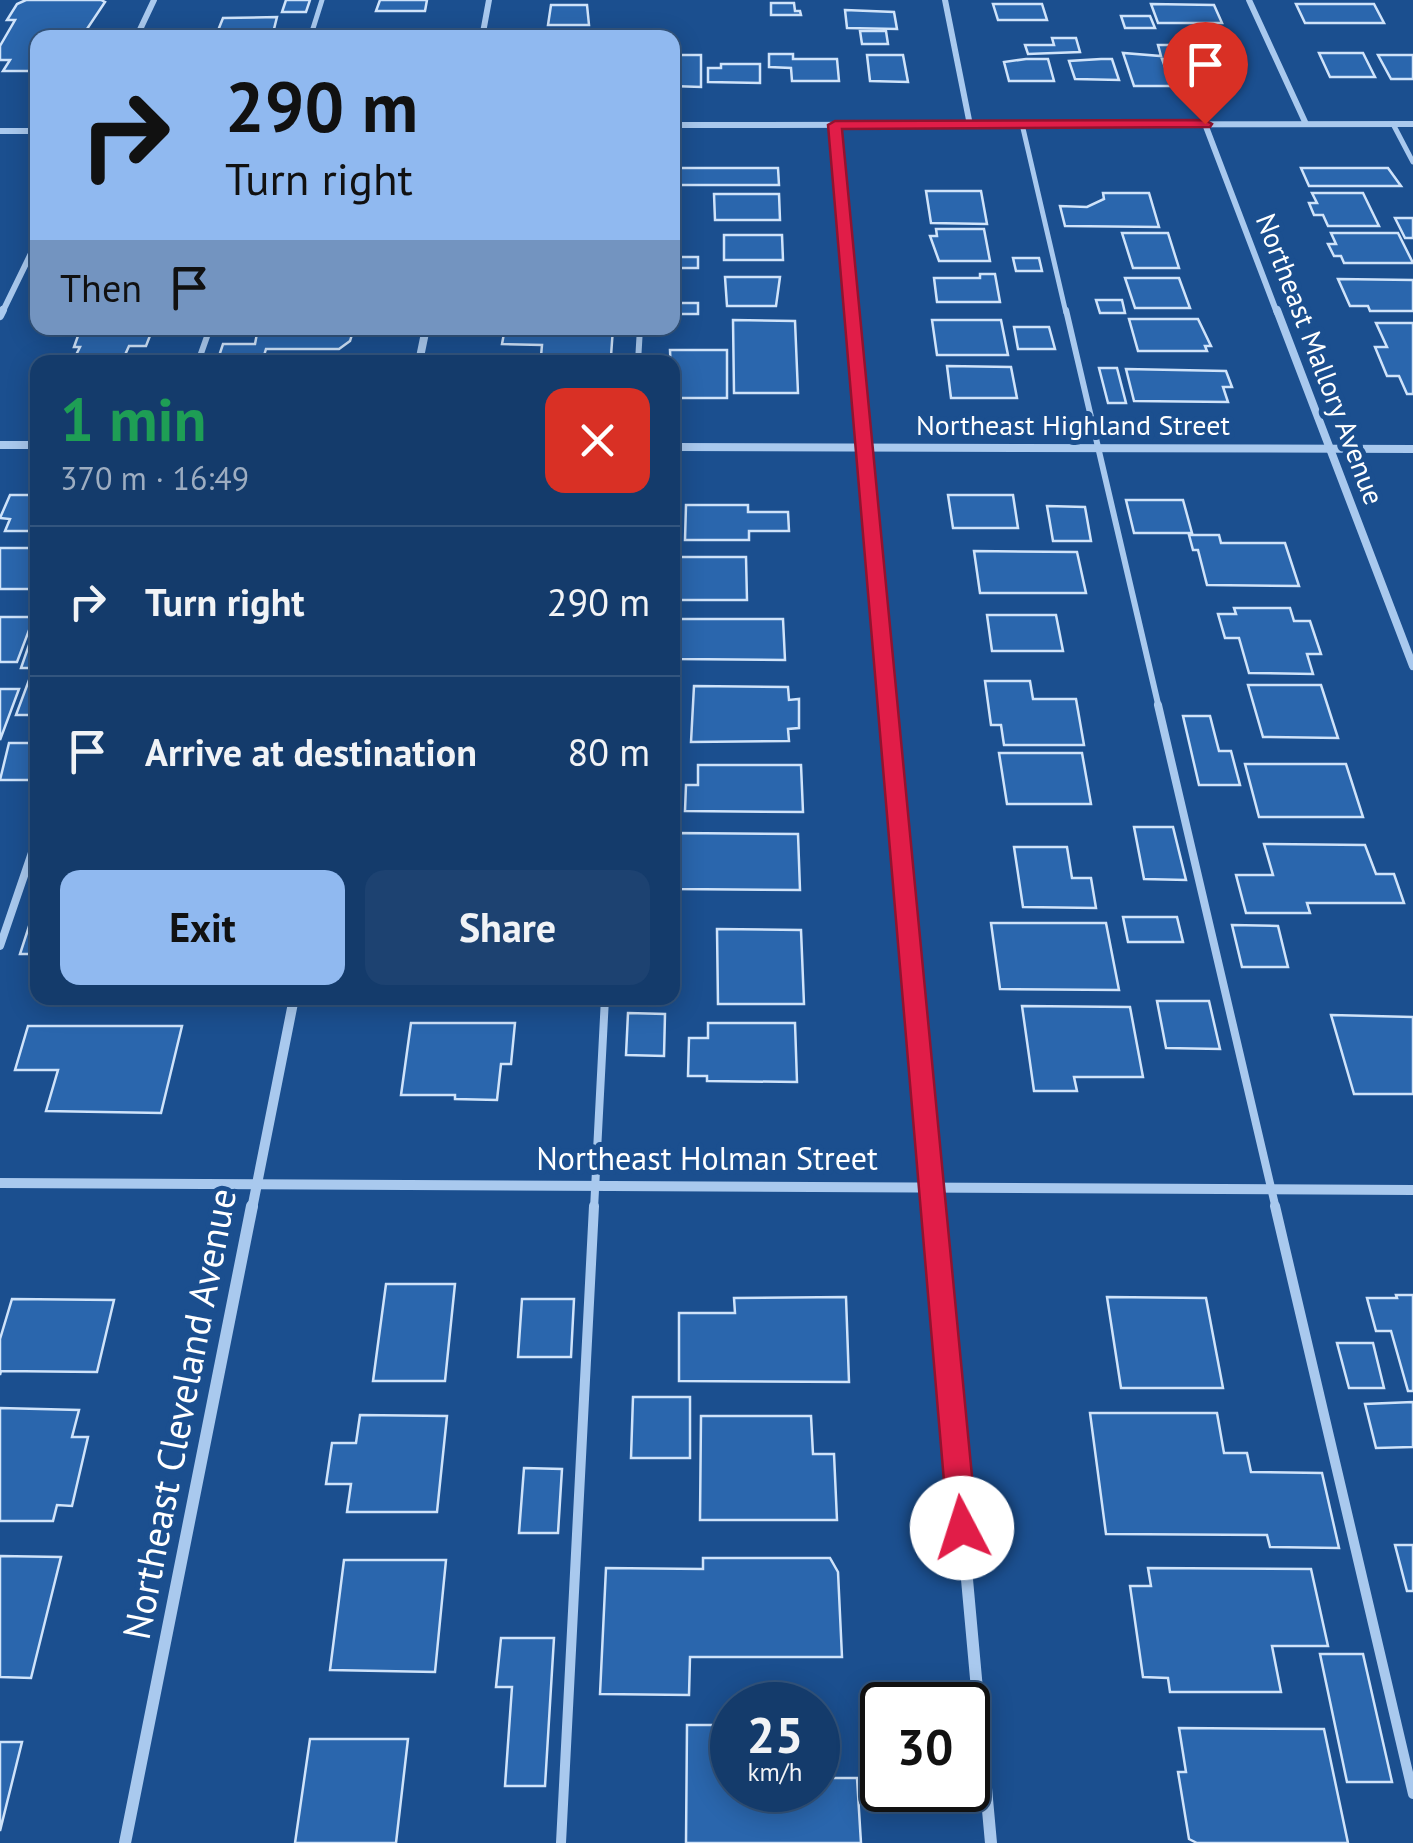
<!DOCTYPE html>
<html lang="en">
<head>
<meta charset="utf-8">
<style>
	body { margin:0; font-family:"PT Sans",sans-serif; background:#1d4271; color:#f1f3f6; height:100vh; display:flex; flex-direction:column; font-size:38px; white-space:nowrap }
	* { box-sizing:border-box; margin:0 }
	p { font-size:32px; color:#9dadc1 }
	.icon { flex:none; width:55px; height:55px; fill:none; stroke:currentColor; stroke-width:2; stroke-linecap:round; stroke-linejoin:round }
	.map { position:relative; flex:1; overflow:hidden }
	.side { position:absolute; left:30px; top:355px; width:650px; height:650px; display:flex; flex-direction:column; background:#143b6b; border-radius:20px; box-shadow:0 5px 25px #0003,0 0 0 2px #33557e }
	.side>* { flex:none }
	.hud { position:absolute; left:30px; top:30px; width:650px; height:305px; border-radius:20px; box-shadow:0 5px 25px #0003,0 0 0 2px #33557e; background:#90b9f0; color:#111; overflow:hidden }
	.speed { position:absolute; left:710px; top:1682px; display:flex; gap:20px; font-size:50px; font-weight:700; text-align:center }
	.speed>* { display:grid; place-content:center; width:130px; height:130px; border-radius:50%; background:#143b6b; box-shadow:0 5px 25px #0003,0 0 0 2px #33557e; line-height:1 }
	.speed small { font-size:25px; font-weight:400 }
	.speed .limit { border:5px solid #111; border-radius:15px; background:#fff; color:#111 }
	.pin { position:absolute; display:grid; place-items:center; width:85px; height:85px; color:#fff; margin:-102px -42px; border-radius:50% 50% 50% 0; rotate:-45deg; box-shadow:0 0 10px #0007 }
	.pin .icon { rotate:45deg }
	.me { position:absolute; width:110px; margin:-55px; rotate:355deg; stroke-linejoin:round; filter:drop-shadow(0 0 8px #0008) }
	.turn { display:flex; align-items:center; gap:35px; height:210px; padding:0 30px; font-size:45px }
	.turn .icon { width:130px; height:130px; stroke-width:2.5 }
	.turn b { display:block; font-size:70px; line-height:85px }
	.then { display:flex; align-items:center; height:95px; padding:0 30px; background:#0003; gap:20px; font-size:38px }
	.round { display:grid; place-items:center; flex:none; width:105px; height:105px; border-radius:20px; background:#1d4271 }
	.head { display:flex; align-items:center; justify-content:space-between; height:170px; padding:0 30px }
	h1 { font-size:60px; font-weight:600; line-height:75px; color:#1e9e55 }
	.cta { display:flex; gap:20px; margin-top:auto; padding:20px 30px }
	.cta a { flex:1; height:115px; border-radius:20px; background:#90b9f0; color:#111; font-size:40px; font-weight:600; line-height:115px; text-align:center }
	.cta a+a { background:#1d4271; color:#f1f3f6 }
	ul { padding:0; list-style:none }
	li { display:flex; align-items:center; gap:30px; height:150px; padding:0 30px; border-top:2px solid #33557e }
	li div { flex:1 }
	li b { display:block; font-size:38px }
	li em { font-style:normal }
	.map>svg:first-child { display:block }
	.building { fill:#2a66ad; stroke:#cfe3fa; stroke-width:2.5 }
	.lines { fill:none; stroke-linecap:round; stroke-linejoin:round }
	.service-far3 { stroke:#a9c9ee; stroke-width:5 }
	.service-far2 { stroke:#a9c9ee; stroke-width:6 }
	.service-far1 { stroke:#a9c9ee; stroke-width:8 }
	.service { stroke:#a9c9ee; stroke-width:10 }
	.minor-far3 { stroke:#a9c9ee; stroke-width:6 }
	.minor-far2 { stroke:#a9c9ee; stroke-width:8 }
	.minor-far1 { stroke:#a9c9ee; stroke-width:10 }
	.minor { stroke:#a9c9ee; stroke-width:12 }
	.tertiary { fill:#a9c9ee; fill-rule:evenodd }
	.route { fill:#e11d48; stroke:#92132f; stroke-width:2.5 }
	.labels { text-anchor:middle; stroke-width:10; stroke-linejoin:round; paint-order:stroke }
	.far-street-label { font-size:28px; fill:#fff; stroke:#1b4f8f }
	.street-label { font-size:32px; fill:#fff; stroke:#1b4f8f }
	.near-street-label { font-size:38px; fill:#fff; stroke:#1b4f8f }
</style>
</head>
<body>
<div class="map">
<svg width="1413" height="1843" viewBox="0 0 1413 1843">
	<rect width="100%" height="100%" fill="#1b4f8f"/>
	<g class="building">
		<path d="M26,0H101L105,2L81,38H38V71H3L10,60H0V46L15,20H7L17,4Z"/>
		<path d="M286,0H310L306,12H282Z"/>
		<path d="M380,0H427L425,11H376Z"/>
		<path d="M771,3H794L795,11H800L801,15H771Z"/>
		<path d="M993,4H1042L1047,20H998Z"/>
		<path d="M1151,4L1214,5L1222,23H1158Z"/>
		<path d="M1296,4H1374L1384,23H1305Z"/>
		<path d="M551,5H587L589,25H548Z"/>
		<path d="M845,10L894,12L897,29L847,28Z"/>
		<path d="M1121,16H1150L1155,28H1125Z"/>
		<path d="M277,17L273,33H279L277,38H215L223,18Z"/>
		<path d="M350,31H424L423,38H348Z"/>
		<path d="M860,31H886L888,44H862Z"/>
		<path d="M1052,38H1076L1080,52L1028,54L1025,45H1054Z"/>
		<path d="M1158,45H1177L1183,59H1162L1172,86H1134L1123,53L1161,56Z"/>
		<path d="M1319,53H1363L1375,77H1330Z"/>
		<path d="M769,54H793V59H837L839,81H792L791,68L769,67Z"/>
		<path d="M1190,54H1222L1238,86H1199L1188,58H1192Z"/>
		<path d="M672,55H701V87L672,86Z"/>
		<path d="M867,55H903L908,82L870,81Z"/>
		<path d="M1378,55H1413V79H1391Z"/>
		<path d="M1026,59H1048L1054,81H1009L1004,62Z"/>
		<path d="M1101,59H1112L1119,80L1075,79L1069,61Z"/>
		<path d="M721,64H760V83L708,82V68H721Z"/>
		<path d="M672,168H778L779,185H672Z"/>
		<path d="M1301,168H1388L1401,186H1309Z"/>
		<path d="M926,191H981L987,224L931,223Z"/>
		<path d="M1103,193H1149L1159,227L1065,226L1060,206L1087,207L1104,199Z"/>
		<path d="M1312,193H1363L1379,226H1328L1323,215H1314L1309,203H1317Z"/>
		<path d="M714,194H779L780,220H715Z"/>
		<path d="M1395,218H1413V238H1405Z"/>
		<path d="M936,229H984L990,261H939L930,236H937Z"/>
		<path d="M1122,233H1168L1179,268H1133Z"/>
		<path d="M1331,233H1398L1413,263H1344L1341,256H1334L1328,244H1336Z"/>
		<path d="M724,235H782L783,260H724Z"/>
		<rect x="672" y="257" width="26" height="11"/>
		<path d="M1013,258H1039L1042,271H1016Z"/>
		<path d="M980,274H995L1000,302H937L934,278H980Z"/>
		<path d="M725,277H780L776,306H727Z"/>
		<path d="M1125,278H1179L1190,308H1135Z"/>
		<path d="M1338,279L1413,280V311H1370L1368,306H1350Z"/>
		<path d="M1096,300H1122L1125,313H1100Z"/>
		<rect x="672" y="303" width="26" height="11"/>
		<path d="M1129,319H1198L1211,346H1205L1207,351H1138Z"/>
		<path d="M733,320L795,321L798,393H734Z"/>
		<path d="M932,320H1001L1008,355H937Z"/>
		<path d="M1376,323H1413V394H1407L1399,376H1387L1375,347H1387Z"/>
		<path d="M1014,327H1049L1055,349H1018Z"/>
		<path d="M88,328H153L146,346H129L125,355H76L80,347H74L79,333H86Z"/>
		<path d="M258,328H354L350,341L339,349H266L262,362H217L223,344H255Z"/>
		<path d="M505,328H613L611,356H541L542,345L502,344Z"/>
		<path d="M670,350H727V398H672Z"/>
		<path d="M947,366L1011,367L1017,398H951Z"/>
		<path d="M1099,368H1117L1126,403H1108Z"/>
		<path d="M1126,369L1226,371L1232,387H1223L1228,402L1134,401Z"/>
		<path d="M10,495H38V531H5L10,519L0,518Z"/>
		<path d="M948,495H1013L1018,528H953Z"/>
		<path d="M1126,500H1183L1192,533H1134Z"/>
		<path d="M686,505H748V512H788L789,531H749V540H685Z"/>
		<path d="M1047,506L1085,507L1091,541H1053Z"/>
		<path d="M1189,535H1219L1221,543H1285L1299,586L1207,585L1198,550H1193Z"/>
		<rect x="0" y="548" width="38" height="41"/>
		<path d="M974,551L1077,552L1086,593H980Z"/>
		<path d="M672,557H746L747,600H672Z"/>
		<path d="M1234,608H1290L1294,621H1310L1321,654H1307L1313,674L1249,673L1239,638H1225L1218,614H1236Z"/>
		<path d="M987,615H1056L1063,651H992Z"/>
		<path d="M0,617H34L17,662H0Z"/>
		<path d="M677,619H783L785,660L677,659Z"/>
		<path d="M30,642H38V668H21Z"/>
		<path d="M32,672H38V715H16Z"/>
		<path d="M985,681H1030L1033,699H1076L1084,745H1004L1001,725H991Z"/>
		<path d="M1248,685H1321L1338,738L1263,737Z"/>
		<path d="M694,686L788,687L789,700L799,699V728L788,729L789,741L691,742Z"/>
		<path d="M0,689H19L0,740Z"/>
		<path d="M1183,716H1210L1219,751H1231L1240,785H1199Z"/>
		<path d="M9,743H38V780H0Z"/>
		<path d="M999,753H1082L1091,804H1007Z"/>
		<path d="M1245,764H1346L1363,817H1259Z"/>
		<path d="M698,765H801L803,812L685,811L686,785H698Z"/>
		<path d="M1134,827H1173L1186,880L1144,879Z"/>
		<path d="M676,833L798,834L800,890L675,889Z"/>
		<path d="M1264,844L1365,845L1376,874H1394L1404,903H1307L1310,913H1246L1236,875H1273Z"/>
		<path d="M1014,847H1067L1072,878H1091L1096,908L1023,907Z"/>
		<path d="M32,917L38,918V954H20Z"/>
		<path d="M1123,917H1177L1183,942H1128Z"/>
		<path d="M991,923H1106L1119,990L1000,989Z"/>
		<path d="M1232,925L1278,926L1288,967H1242Z"/>
		<path d="M717,929L801,930L804,1004H718Z"/>
		<path d="M1157,1001H1209L1220,1049L1166,1048Z"/>
		<path d="M1022,1006L1130,1007L1143,1077H1074L1077,1091H1034Z"/>
		<path d="M628,1013L665,1014L664,1056L626,1055Z"/>
		<path d="M1331,1015L1413,1017V1094H1354Z"/>
		<path d="M411,1023H515L511,1064H501L497,1100L455,1099V1095H401Z"/>
		<path d="M708,1023H795L797,1082L707,1081V1076H688L689,1038H708Z"/>
		<path d="M28,1026H182L161,1113L46,1111L58,1070H15Z"/>
		<path d="M386,1284H455L445,1381H373Z"/>
		<path d="M1396,1295H1413V1391H1408L1391,1331H1376L1367,1298H1397Z"/>
		<path d="M846,1297L849,1382L679,1381V1313H735L734,1298Z"/>
		<path d="M1107,1297L1206,1298L1223,1388H1121Z"/>
		<path d="M12,1299L114,1300L97,1372L1,1371L0,1375V1339Z"/>
		<path d="M522,1299H574L571,1357H518Z"/>
		<path d="M1337,1343H1373L1384,1388H1349Z"/>
		<path d="M633,1397H690V1458H631Z"/>
		<path d="M1413,1402V1447L1376,1448L1365,1404Z"/>
		<path d="M0,1408L79,1410L72,1437H88L72,1506L57,1505L53,1521H0Z"/>
		<path d="M1090,1413H1217L1224,1453H1247L1251,1472L1322,1473L1339,1548L1270,1547L1267,1535L1106,1534Z"/>
		<path d="M360,1415L447,1416L437,1512H347L351,1484H326L332,1443H356Z"/>
		<path d="M701,1416H811L813,1454H834L837,1520H700Z"/>
		<path d="M524,1468L562,1469L558,1533H519Z"/>
		<path d="M1395,1545H1413V1591H1407Z"/>
		<path d="M0,1556L61,1557L31,1678L0,1677Z"/>
		<path d="M703,1558H830L838,1572L842,1657H690L689,1695L600,1694L606,1568L703,1569Z"/>
		<path d="M344,1560H446L435,1672L330,1670Z"/>
		<path d="M1148,1568L1311,1569L1328,1646H1272L1281,1692H1170L1168,1678L1143,1677L1130,1586H1151Z"/>
		<path d="M501,1638H554L545,1786H505L512,1687H496Z"/>
		<path d="M1320,1654H1363L1392,1782H1347Z"/>
		<path d="M687,1725H732V1790H818V1726H822L824,1778H857L861,1843H686Z"/>
		<path d="M1179,1728L1324,1729L1348,1843H1197L1189,1839L1178,1772H1186Z"/>
		<path d="M310,1739H408L396,1843H295Z"/>
		<path d="M0,1742H22L0,1831Z"/>
	</g>
	<g class="lines">
		<g class="service-far3">
			<path d="M310,38L322,0"/>
			<path d="M1022,124L1066,313"/>
			<path d="M1393,124L1413,162"/>
		</g>
		<g class="service-far2">
			<path d="M1066,310L1159,708"/>
			<path d="M198,362L210,328"/>
			<path d="M638,362L640,328"/>
		</g>
		<g class="service-far1">
			<path d="M1158,705L1276,1209"/>
			<path d="M0,946L38,835"/>
			<path d="M594,1209L605,998"/>
		</g>
		<g class="service">
			<path d="M1275,1206L1413,1794"/>
			<path d="M561,1843L594,1206"/>
		</g>
		<g class="minor-far3">
			<path d="M945,0L970,125"/>
			<path d="M1249,0L1306,124"/>
			<path d="M136,38L154,0"/>
			<path d="M482,38L489,0"/>
			<path d="M1205,124L1277,313"/>
			<path d="M835,125L852,313"/>
			<path d="M2,313L38,239"/>
		</g>
		<g class="minor-far2">
			<path d="M852,310L888,708"/>
			<path d="M1277,310L1413,666"/>
			<path d="M0,316L3,310"/>
			<path d="M419,362L426,328"/>
			<path d="M0,445H38"/>
			<path d="M672,447L1413,449"/>
		</g>
		<g class="minor-far1">
			<path d="M888,705L933,1209"/>
			<path d="M0,1183L1413,1190"/>
			<path d="M252,1209L294,998"/>
		</g>
		<g class="minor">
			<path d="M933,1206L991,1843"/>
			<path d="M125,1843L252,1206"/>
		</g>
		<g class="tertiary">
			<path d="M1413,121V127L672,128V122Z"/>
			<rect x="0" y="128" width="38" height="6"/>
		</g>
	</g>
	<path class="route" d="M1205,120L1212,124L1210,127L842,129L977,1528L973,1538L962,1543L952,1538L948,1528L828,125L835,121Z"/>
	<g class="labels">
		<g class="far-street-label">
			<text transform="translate(1320 359) rotate(69)" y="10">Northeast Mallory Avenue</text>
			<text x="1073" y="435">Northeast Highland Street</text>
		</g>
		<g class="street-label">
			<text x="707" y="1170">Northeast Holman Street</text>
		</g>
		<g class="near-street-label">
			<text transform="translate(180 1414) rotate(-79)" y="13">Northeast Cleveland Avenue</text>
		</g>
	</g>
</svg>
<div class="speed"><div>25<small>km/h</small></div><div class="limit">30</div></div>
<div class="pin" style="left:1205px;top:124px;background:#d93025"><svg class="icon" aria-label="arrive" viewBox="0 0 24 24"><path d="M6 21V4h12l-3 4 3 4H6"/></svg></div>
<svg class="me" style="left:962px;top:1528px" viewBox="-20 -20 40 40"><circle r="19" fill="#fff"/><path d="M0-13L10 11 0 6-10 11z" fill="#e11d48"/></svg>
<div class="hud">
<div class="turn"><svg class="icon" aria-label="right" viewBox="0 0 24 24"><path d="M7 20v-9h11M14 6l5 5-5 5"/></svg><div><b>290 m</b>Turn right</div></div>
<div class="then">Then<svg class="icon" aria-label="arrive" viewBox="0 0 24 24"><path d="M6 21V4h12l-3 4 3 4H6"/></svg></div>
</div>
<section class="side">
<div class="head"><div><h1>1 min</h1><p>370 m · 16:49</p></div><a class="round" style="background:#d93025;color:#fff"><svg class="icon" aria-label="close" viewBox="0 0 24 24"><path d="M6 6l12 12M18 6L6 18"/></svg></a></div>
<ul>
<li><svg class="icon" aria-label="right" viewBox="0 0 24 24"><path d="M7 20v-9h11M14 6l5 5-5 5"/></svg><div><b>Turn right</b></div><em>290 m</em></li>
<li><svg class="icon" aria-label="arrive" viewBox="0 0 24 24"><path d="M6 21V4h12l-3 4 3 4H6"/></svg><div><b>Arrive at destination</b></div><em>80 m</em></li>
</ul>
<div class="cta"><a>Exit</a><a>Share</a></div>
</section>
</div>
</body>
</html>
